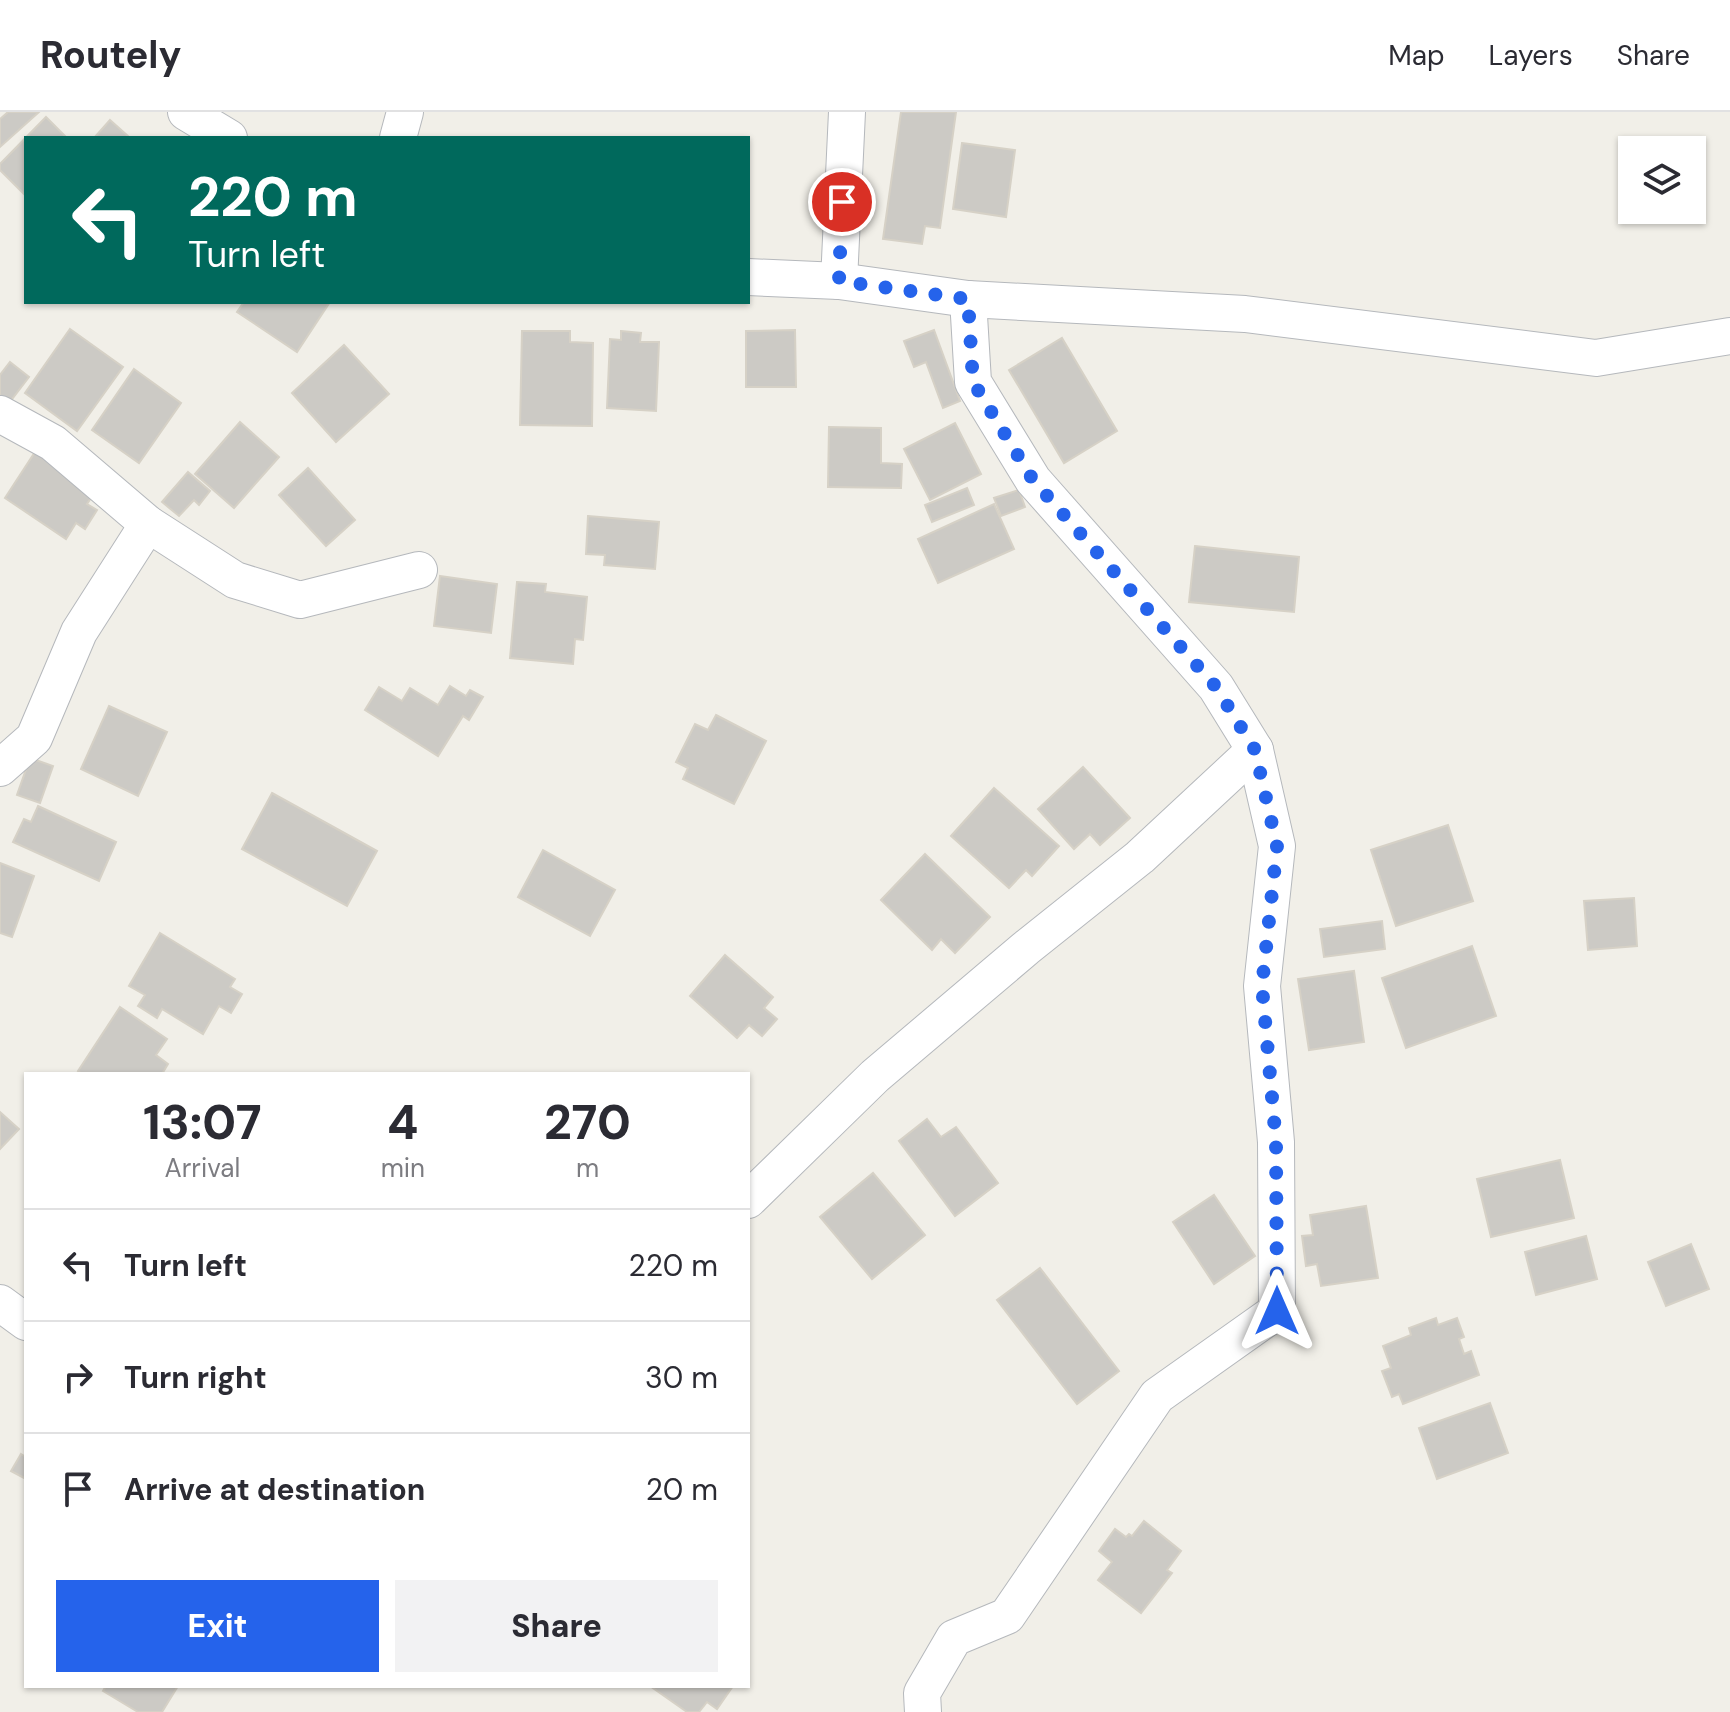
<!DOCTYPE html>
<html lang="en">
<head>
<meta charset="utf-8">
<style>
	body { margin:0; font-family:"DM Sans",sans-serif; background:#f2f2f3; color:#2b2b33; height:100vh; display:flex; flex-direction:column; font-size:30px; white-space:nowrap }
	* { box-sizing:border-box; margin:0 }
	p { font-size:26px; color:#7c7c81 }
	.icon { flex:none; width:44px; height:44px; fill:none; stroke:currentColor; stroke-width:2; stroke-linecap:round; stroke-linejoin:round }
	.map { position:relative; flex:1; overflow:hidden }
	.sheet { position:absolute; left:24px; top:960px; width:726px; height:616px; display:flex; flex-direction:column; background:#fff; border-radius:0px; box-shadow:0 2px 6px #0004 }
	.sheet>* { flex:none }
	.hud { position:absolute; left:24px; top:24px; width:726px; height:168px; border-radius:0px; box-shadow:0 2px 6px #0004; background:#00695c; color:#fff; overflow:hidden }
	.fabs { position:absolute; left:1618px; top:24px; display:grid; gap:16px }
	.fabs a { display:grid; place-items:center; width:88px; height:88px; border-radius:0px; background:#fff; box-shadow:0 2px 6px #0004; font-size:40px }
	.pin { position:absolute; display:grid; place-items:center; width:68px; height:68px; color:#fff; margin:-34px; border:4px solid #fff; border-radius:50%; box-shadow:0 2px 8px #0007 }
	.me { position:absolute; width:88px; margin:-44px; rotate:0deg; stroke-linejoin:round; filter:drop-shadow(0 0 6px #0008) }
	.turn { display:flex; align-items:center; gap:28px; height:168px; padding:0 32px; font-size:36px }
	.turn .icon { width:104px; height:104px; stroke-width:2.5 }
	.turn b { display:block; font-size:56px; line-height:68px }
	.eta { display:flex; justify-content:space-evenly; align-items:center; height:136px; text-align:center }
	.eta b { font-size:48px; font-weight:800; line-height:56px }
	.button { display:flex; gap:16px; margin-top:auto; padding:16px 32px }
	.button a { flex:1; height:92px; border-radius:0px; background:#2563eb; color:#fff; font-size:32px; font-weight:800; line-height:92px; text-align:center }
	.button a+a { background:#f2f2f3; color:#2b2b33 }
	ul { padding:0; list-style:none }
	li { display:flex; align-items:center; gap:24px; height:112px; padding:0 32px; border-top:2px solid #e1e1e2 }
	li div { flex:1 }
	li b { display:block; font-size:30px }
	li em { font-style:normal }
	header { display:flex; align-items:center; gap:48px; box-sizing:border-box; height:112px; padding:0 40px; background:#fff; border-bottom:2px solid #e1e1e2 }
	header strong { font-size:38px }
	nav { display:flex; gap:44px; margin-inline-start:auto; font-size:28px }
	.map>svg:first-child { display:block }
	.building { fill:#cccac5; stroke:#d6d1c6; stroke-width:2 }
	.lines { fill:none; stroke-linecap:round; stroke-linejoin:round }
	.street-casing { stroke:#b5b8bc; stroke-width:38 }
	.street { stroke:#fff; stroke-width:36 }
	.route { stroke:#2563eb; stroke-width:14; stroke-dasharray:0 25.2 }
</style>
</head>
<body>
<header>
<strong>Routely</strong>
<nav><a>Map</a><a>Layers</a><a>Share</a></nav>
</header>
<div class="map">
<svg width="1730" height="1600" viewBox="0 0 1730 1600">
	<rect width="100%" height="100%" fill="#f1efe8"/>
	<g class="building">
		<path d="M8,0H39L0,35V7Z"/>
		<path d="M901,0H956L940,116L925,114L922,132L883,127Z"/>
		<path d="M46,5L67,26H26V84L0,58V52Z"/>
		<path d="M110,8L128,24L126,26H94Z"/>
		<path d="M962,31L1015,38L1006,105L953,97Z"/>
		<path d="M244,190H330L297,240L237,200Z"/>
		<path d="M70,217L123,255L77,319L25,281Z"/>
		<path d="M795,218L796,275H746V219Z"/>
		<path d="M934,218L960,289L943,296L926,250L914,255L904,229Z"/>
		<path d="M522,219H570V230L593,231L592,314L520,313Z"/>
		<path d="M621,219L641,221L640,230H659L656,299L607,296L610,227L621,228Z"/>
		<path d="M1062,226L1117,319L1064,351L1009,258Z"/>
		<path d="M344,233L389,282L336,330L292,281Z"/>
		<path d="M10,250L29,265L9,291L0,284V263Z"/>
		<path d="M134,257L181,291L139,351L92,318Z"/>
		<path d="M240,310L279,345L234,396L195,362Z"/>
		<path d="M955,311L981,362L930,388L904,337Z"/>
		<path d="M829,315L881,316V351L902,352L901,376L828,375Z"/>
		<path d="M37,337L97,377L87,392L97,398L85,417L76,411L66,427L5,386Z"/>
		<path d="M308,356L355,408L326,434L279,383Z"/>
		<path d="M188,360L210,379L199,393L194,388L179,404L162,390Z"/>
		<path d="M967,376L974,393L932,410L925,393Z"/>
		<path d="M1019,378L1025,395L1001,404L994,386Z"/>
		<path d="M994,392L1014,437L938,471L918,427Z"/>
		<path d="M588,404L659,410L655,457L604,453L605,443L586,442Z"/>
		<path d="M1195,434L1299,445L1294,500L1189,490Z"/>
		<path d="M440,464L497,472L491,521L434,514Z"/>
		<path d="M517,470L546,472L545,480L587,485L583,528L575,527L573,552L510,546Z"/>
		<path d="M450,574L466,584L470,578L483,585L469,608L463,604L438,644L365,598L379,575L402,589L410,576L438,593Z"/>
		<path d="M109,594L167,620L138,684L81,657Z"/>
		<path d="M716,603L766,629L734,692L683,667L688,656L676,650L695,612L708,618Z"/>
		<path d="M30,646L53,654L40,691L17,683Z"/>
		<path d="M1083,655L1130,706L1100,733L1090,722L1074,737L1038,697Z"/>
		<path d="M994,676L1059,734L1032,764L1026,758L1009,776L951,724Z"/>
		<path d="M272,681L377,739L347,794L242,737Z"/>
		<path d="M38,694L116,730L99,769L13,730L24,707L31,710Z"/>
		<path d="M1448,713L1473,789L1396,814L1371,738Z"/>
		<path d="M543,738L615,778L590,824L518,785Z"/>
		<path d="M925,742L990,805L955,841L941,827L932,838L881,788Z"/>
		<path d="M0,751L34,764L12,825L0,821Z"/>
		<path d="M1634,786L1637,834L1588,838L1584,789Z"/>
		<path d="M1382,809L1385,837L1324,845L1320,817Z"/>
		<path d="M160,821L235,867L230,875L242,882L231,901L219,894L203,922L162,897L157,906L138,894L145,883L129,874Z"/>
		<path d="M1472,834L1496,904L1406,936L1382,866Z"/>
		<path d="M725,843L773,885L764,896L777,907L762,924L749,913L737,926L690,884Z"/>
		<path d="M1354,859L1364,930L1309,938L1298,867Z"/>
		<path d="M120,895L167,927L156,943L168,952L162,962H82L78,959Z"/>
		<path d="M0,1000L19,1017L0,1037Z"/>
		<path d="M927,1007L941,1025L956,1015L998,1071L955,1104L899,1029Z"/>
		<path d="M1560,1048L1574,1106L1491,1125L1477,1067Z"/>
		<path d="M873,1061L925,1123L872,1167L820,1105Z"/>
		<path d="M1214,1083L1255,1144L1214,1172L1173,1110Z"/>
		<path d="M1366,1094L1378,1166L1321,1174L1317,1152L1306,1154L1302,1124L1313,1123L1310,1103Z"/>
		<path d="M1586,1124L1597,1167L1536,1183L1525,1140Z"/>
		<path d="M1691,1132L1709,1177L1666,1194L1648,1150Z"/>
		<path d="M1040,1156L1119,1259L1077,1292L997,1188Z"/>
		<path d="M1436,1206L1438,1213L1457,1206L1464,1225L1459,1227L1464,1242L1471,1239L1479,1263L1403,1292L1399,1282L1392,1285L1382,1259L1391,1256L1383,1234L1411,1223L1409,1216Z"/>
		<path d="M1490,1291L1508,1341L1437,1367L1419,1316Z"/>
		<path d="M21,1342L26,1345V1367L11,1359Z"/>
		<path d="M1144,1409L1181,1439L1167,1458L1172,1461L1141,1501L1098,1468L1112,1450L1099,1439L1115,1417L1126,1425L1129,1422L1132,1424Z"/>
		<path d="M106,1574H178L162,1600H138L103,1579Z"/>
		<path d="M650,1574H733L717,1597L707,1590L699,1600H687Z"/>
	</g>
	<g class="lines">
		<defs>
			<g id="street">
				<path d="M186,0L229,26"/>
				<path d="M398,26L405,0"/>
				<path d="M748,165L839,169L968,187L1245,202L1596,246L1730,224"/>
				<path d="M839,169L847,0"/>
				<path d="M0,302L53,331L148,412L235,468L300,488L419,458"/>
				<path d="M0,656L34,626L79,520L148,412"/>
				<path d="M748,1088L875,964L1026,836L1140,745L1255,638"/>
				<path d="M0,1191L26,1210"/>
				<path d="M923,1600L922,1581L954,1526L1007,1504L1157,1284L1277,1199L1276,1030L1262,874L1277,734L1255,638L1216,575L1033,368L973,270L968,187"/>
			</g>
		</defs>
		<use href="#street" class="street-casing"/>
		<use href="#street" class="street"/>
	</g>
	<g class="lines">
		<path class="route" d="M842,90L839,169L968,187L973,270L1033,368L1216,575L1255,638L1277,734L1262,874L1276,1030L1277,1199"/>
	</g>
</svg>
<div class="fabs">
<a><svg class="icon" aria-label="layers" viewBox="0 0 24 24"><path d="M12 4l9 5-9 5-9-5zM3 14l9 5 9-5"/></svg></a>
</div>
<div class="pin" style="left:842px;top:90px;background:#d93025"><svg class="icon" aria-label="arrive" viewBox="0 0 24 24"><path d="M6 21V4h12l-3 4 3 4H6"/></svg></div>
<svg class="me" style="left:1277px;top:1199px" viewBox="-20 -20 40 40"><path d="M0-17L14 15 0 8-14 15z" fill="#2563eb" stroke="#fff" stroke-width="4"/></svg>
<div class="hud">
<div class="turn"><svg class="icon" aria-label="left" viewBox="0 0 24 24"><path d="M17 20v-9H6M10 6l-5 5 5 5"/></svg><div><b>220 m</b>Turn left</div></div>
</div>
<section class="sheet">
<div class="eta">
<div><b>13:07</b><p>Arrival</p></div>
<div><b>4</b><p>min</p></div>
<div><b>270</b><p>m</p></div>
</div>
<ul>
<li><svg class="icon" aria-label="left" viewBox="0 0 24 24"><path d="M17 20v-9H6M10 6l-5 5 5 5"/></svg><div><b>Turn left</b></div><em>220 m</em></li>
<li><svg class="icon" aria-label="right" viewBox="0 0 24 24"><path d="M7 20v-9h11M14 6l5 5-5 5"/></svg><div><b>Turn right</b></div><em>30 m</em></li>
<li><svg class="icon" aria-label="arrive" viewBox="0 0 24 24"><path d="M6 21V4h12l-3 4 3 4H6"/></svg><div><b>Arrive at destination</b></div><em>20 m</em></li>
</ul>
<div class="button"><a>Exit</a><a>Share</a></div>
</section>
</div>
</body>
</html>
